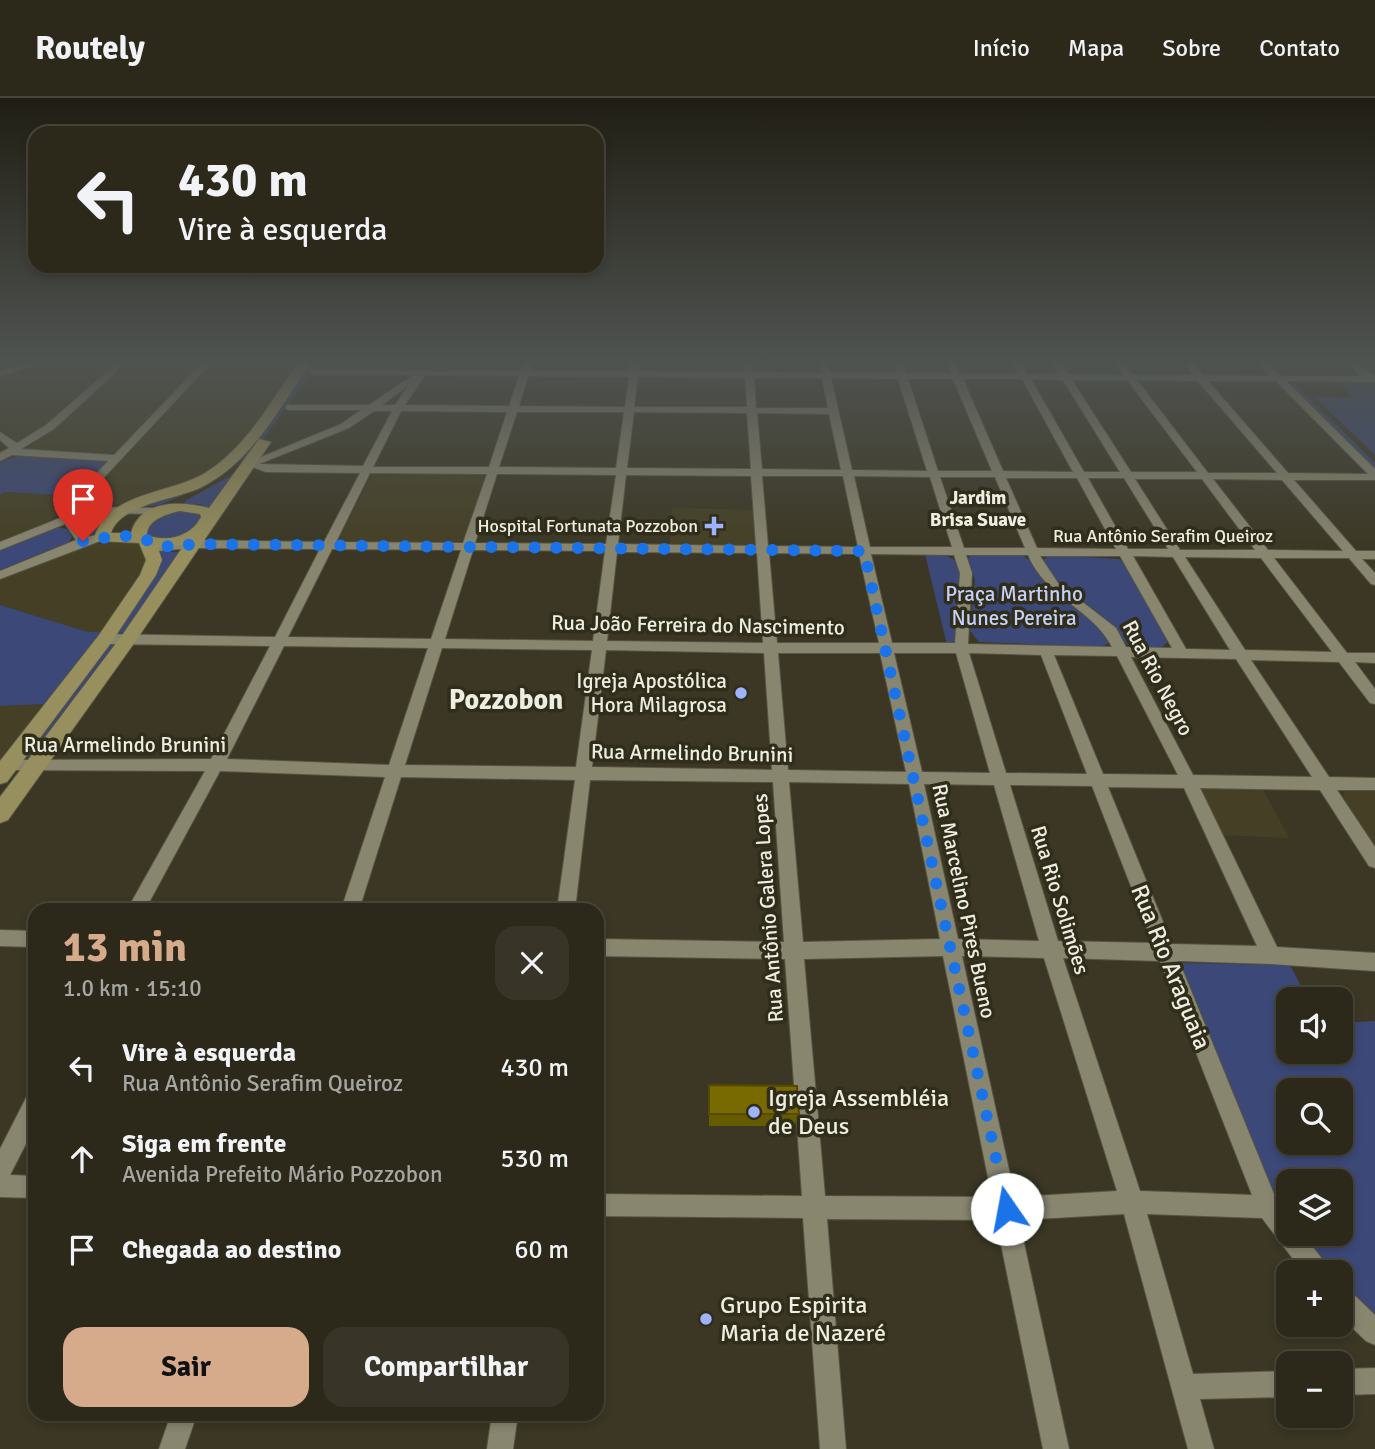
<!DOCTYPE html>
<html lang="pt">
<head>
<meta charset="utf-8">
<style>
	body { margin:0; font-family:Signika,sans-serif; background:#383528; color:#f1f3f6; height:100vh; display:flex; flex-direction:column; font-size:26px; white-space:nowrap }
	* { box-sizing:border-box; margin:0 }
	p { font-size:23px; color:#a6a6a3 }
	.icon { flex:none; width:38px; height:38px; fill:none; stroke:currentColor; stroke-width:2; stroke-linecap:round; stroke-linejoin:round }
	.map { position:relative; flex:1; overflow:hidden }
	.sheet { position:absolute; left:28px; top:805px; width:576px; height:518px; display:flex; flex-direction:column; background:#2c291b; border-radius:21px; box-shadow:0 4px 10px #0003,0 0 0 2px #48453a }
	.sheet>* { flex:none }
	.banner { position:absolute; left:28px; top:28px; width:576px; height:147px; border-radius:21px; box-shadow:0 4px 10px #0003,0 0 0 2px #48453a; background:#2c291b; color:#f1f3f6; overflow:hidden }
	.tools { position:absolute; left:1276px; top:889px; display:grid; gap:14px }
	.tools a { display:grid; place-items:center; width:77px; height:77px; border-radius:14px; background:#2c291b; box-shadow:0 4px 10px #0003,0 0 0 2px #48453a; font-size:35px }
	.pin { position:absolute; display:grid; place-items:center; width:60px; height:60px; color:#fff; margin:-72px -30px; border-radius:50% 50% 50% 0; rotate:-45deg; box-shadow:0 0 7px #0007 }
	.pin .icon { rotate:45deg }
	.me { position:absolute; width:77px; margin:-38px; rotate:348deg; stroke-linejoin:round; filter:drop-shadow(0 0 5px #0008) }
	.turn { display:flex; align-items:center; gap:24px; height:147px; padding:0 35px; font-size:32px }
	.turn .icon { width:91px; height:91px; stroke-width:2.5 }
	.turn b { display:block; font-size:49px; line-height:60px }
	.round { display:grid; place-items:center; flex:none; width:74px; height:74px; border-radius:21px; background:#383528 }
	.head { display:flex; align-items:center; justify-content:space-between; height:119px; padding:0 35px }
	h1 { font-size:42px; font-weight:700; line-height:52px; color:#d6ab8b }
	.cta { display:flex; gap:14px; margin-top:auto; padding:14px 35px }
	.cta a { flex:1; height:80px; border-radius:21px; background:#d6ab8b; color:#111; font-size:28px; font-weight:700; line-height:80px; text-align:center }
	.cta a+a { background:#383528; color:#f1f3f6 }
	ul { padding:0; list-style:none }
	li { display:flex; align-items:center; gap:21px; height:91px; padding:0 35px }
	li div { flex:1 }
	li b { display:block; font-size:26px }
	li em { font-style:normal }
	header { display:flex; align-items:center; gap:42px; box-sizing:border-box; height:98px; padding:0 35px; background:#2c291b; border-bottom:2px solid #48453a }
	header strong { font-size:33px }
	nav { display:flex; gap:38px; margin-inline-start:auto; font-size:24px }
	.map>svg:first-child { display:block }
	.built { fill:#454025 }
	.green { fill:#3c4877; fill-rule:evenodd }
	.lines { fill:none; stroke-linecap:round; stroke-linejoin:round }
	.minor-casing { stroke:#575543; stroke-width:2 }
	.major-casing { stroke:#575543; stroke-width:2 }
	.minor { fill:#898670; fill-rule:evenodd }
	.major { fill:#978f5d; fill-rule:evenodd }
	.wall { fill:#675b00 }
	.building { fill:#786a00; stroke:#544a00; stroke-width:2 }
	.route { stroke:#1a73e8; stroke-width:12; stroke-dasharray:0 21.6 }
	.poi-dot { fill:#9fb3fd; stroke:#302d1a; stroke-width:2.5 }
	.labels { text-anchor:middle; stroke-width:7; stroke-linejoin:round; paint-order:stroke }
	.far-poi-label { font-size:18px; fill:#eeede1; stroke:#302d1a; text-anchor:end }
	.far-street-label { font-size:18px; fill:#eeede1; stroke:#302d1a }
	.far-neighbourhood-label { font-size:19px; font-weight:bold; fill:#eeede1; stroke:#302d1a }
	.park-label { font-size:21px; fill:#c5d0f7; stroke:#302d1a }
	.street-label { font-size:21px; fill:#eeede1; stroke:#302d1a }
	.poi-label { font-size:21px; fill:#eeede1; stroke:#302d1a; text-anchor:end }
	.near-street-label { font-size:24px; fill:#eeede1; stroke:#302d1a }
	.near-poi-label { font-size:24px; fill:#eeede1; stroke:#302d1a; text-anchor:start }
	.district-label { font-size:28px; font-weight:bold; fill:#eeede1; stroke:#302d1a }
</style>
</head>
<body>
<header>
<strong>Routely</strong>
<nav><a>Início</a><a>Mapa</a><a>Sobre</a><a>Contato</a></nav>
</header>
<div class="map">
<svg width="1375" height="1351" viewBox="0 0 1375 1351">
	<rect width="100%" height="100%" fill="#3b3724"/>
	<g class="built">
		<path d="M42,265H118L46,329L20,344L15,343L0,331V278Z"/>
		<path d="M125,265H201L116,354L108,356L26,352Z"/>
		<path d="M213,265H300L238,353L217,373L129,406L95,408L88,398Z"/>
		<path d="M377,375L480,376L486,379L466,440L460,444L342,443L339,440L372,377Z"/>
		<path d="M5,394L74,398L52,421L31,434L0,446V397Z"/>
		<path d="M672,410L756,412V447L670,448Z"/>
		<path d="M123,443L146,447L151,463L104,534H88L0,507V482L86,447Z"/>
		<path d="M48,606L0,671V608Z"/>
		<path d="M1209,687L1261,688L1289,740L1222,737L1202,697V691Z"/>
		<path d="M1345,692L1375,693V751L1343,699Z"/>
	</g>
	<g class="green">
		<path d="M306,265H318L256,351L209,386L160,407L139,409L174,398L243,354Z"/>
		<path d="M1338,283H1375V357L1315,299L1355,300Z"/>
		<path d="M1287,285L1295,286L1375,365V373Z"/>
		<path d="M21,357L103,361L106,366L74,398L5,394L0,397V364Z"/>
		<path d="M243,366L211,412L200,406H184L185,403L230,378Z"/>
		<path d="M181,411L201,414L203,424C183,437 169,446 146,437L149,423Z"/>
		<path d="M114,414L93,437L79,435L75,428L76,422L88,416Z"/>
		<path d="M56,429L67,431L72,439L69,444L0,472V452Z"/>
		<path d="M159,453L180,454L126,534L118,535L116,532Z"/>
		<path d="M925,456L945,457L958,464L962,482L955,545L947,547Z"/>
		<path d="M972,456L1023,458C1033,462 1034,470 1041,478C1062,502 1093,516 1112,543L1102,549L979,544L969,532L975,483L968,460Z"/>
		<path d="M1051,457L1119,461L1126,467L1168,544L1162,549H1133L1125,545L1104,520L1049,475L1042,462Z"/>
		<path d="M0,507L88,534H104L48,606L0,608Z"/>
		<path d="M119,544L33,659H22L104,547Z"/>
		<path d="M1182,865L1290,867L1308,901H1288V954H1340L1341,925L1375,923V1224L1341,1191L1340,1174H1326L1293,1136H1340V1083H1288V1128L1276,1109L1178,869ZM1288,992H1340V1045H1288Z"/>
	</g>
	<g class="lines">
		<defs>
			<g id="minor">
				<path d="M27,265H40L0,279V273Z"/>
				<path d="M117,265H126L54,331L21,351L114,357L202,265H211L82,403L78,413L91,409L160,410L166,413L160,416L92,415L76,422L79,432L86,439L102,436L108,440L0,481V473L76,442L65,426L0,452V444L65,418L73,400L108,363L12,357L0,363V355L9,350L0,342V334L17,345L46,327Z"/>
				<path d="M524,265H532L530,273H629L631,265H639L638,273L744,274V265H752L753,274L821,275L819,265H827L830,275H897L894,265H902L906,275H951L947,265H955L960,276H1019L1013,265H1021L1028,276H1059L1053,265H1061L1069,276L1123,277L1115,265H1123L1133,277H1193L1184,265H1193L1203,277L1270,278L1259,265H1268L1281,278H1361L1347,265H1356L1375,278V284L1286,283L1375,371V382H1294L1356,453H1375V461H1362L1375,475V487L1371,486L1349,460H1274L1347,555H1375V565L1355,564L1375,591V606L1370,605L1339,564L1251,562L1329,679L1375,680V692H1337L1375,749V770L1369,768L1320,692L1200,690L1277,849L1375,855V873L1271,866L1179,863L1276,1101L1288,1116V1136H1303L1326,1166L1330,1174H1303L1262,1120L1147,1116L1193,1276L1288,1273V1299L1200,1301L1214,1351H1188L1124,1116L1019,1122L1069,1351H1043L996,1122L827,1121L846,1351H820L803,1120L597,1118V1096L802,1098L785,861L597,858V841L784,844L773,684L590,682L575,812H557L575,682L401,679L359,812H341L385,679L220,673L145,812H127L205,673L2,672L0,668L2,664L8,662L211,661L270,548L105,546L98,541L105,536L275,539L320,451L193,450L158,453L154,452L150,445L156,441L162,445L193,442L324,444L360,375L266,374L244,366L341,326L361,312H289L286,311V307H369L413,277H314L309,274L311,272L521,273ZM425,277L519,278L509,308L405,307ZM528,278L629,279L625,309L519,308ZM638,279L745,280L747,309H634ZM754,280H822L828,310H756ZM831,280L898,281L927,373L852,372ZM908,281H953L992,373H938ZM963,281H1022L1073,374L1003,373ZM1031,281L1063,282L1120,374H1084ZM1072,282H1127L1197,374H1131ZM1137,282L1198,283L1277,375H1208ZM1208,283H1276L1368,376L1288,375ZM408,288L395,307H382ZM374,313H392L363,368L259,366L349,330ZM401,313L507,314L489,369H373ZM517,314H624L616,370L499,369ZM634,314L747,315L751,371L627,370ZM757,315L829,316L841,372L762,371ZM370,375L487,376L463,445L336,444ZM497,376L616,377L606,446L475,445ZM626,377L751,378L756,448L618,446ZM762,378H843L858,449L768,448ZM854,378L930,379L952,449H870ZM940,379H995L1025,450H964ZM1006,380H1077L1116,451L1037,450ZM1088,380H1124L1168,451H1128ZM1135,381H1202L1255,452H1180ZM1213,381L1282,382L1343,453L1268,452ZM332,451L461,452L431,541L288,539ZM473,452L605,453L593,543L445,541ZM617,454L757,455L763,545L607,543ZM769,455L859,456L879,545H777ZM871,456L954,457L960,475L955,545H892ZM966,457H1028C1046,500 1093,511 1112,549L968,546L972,475ZM1040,458H1120L1172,550L1126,549L1116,530L1058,485ZM1133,458L1173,459L1230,552L1186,551ZM1185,459L1261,460L1332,554L1245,552ZM284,548L428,550L389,667L227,661ZM442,550L592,552L576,669L405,667ZM606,552L764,555L772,672L592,669ZM778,555H880L906,674L788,672ZM894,555H956L990,675L922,674ZM969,555L1041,557L1087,676L1006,675ZM1054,557L1117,558L1178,677L1103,676ZM1131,559L1236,561L1312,679L1193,677ZM789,684L909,686L940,841L803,844ZM924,686L994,687L1039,843L958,841ZM1010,687L1092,688L1153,845L1058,843ZM1108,689L1184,690L1257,848L1172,846ZM943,858L992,1099L825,1098L804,861ZM962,858L1044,860L1117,1093L1015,1099ZM1063,860L1160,863L1252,1097L1140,1093Z"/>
				<path d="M0,832L35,833V849L0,848Z"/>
				<path d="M35,995V1028L10,1077L35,1078V1100L0,1099V1051L27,998Z"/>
				<path d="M1340,1189L1349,1192L1375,1217V1247L1366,1243L1340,1218Z"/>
				<path d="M1375,1270V1296L1340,1297V1271Z"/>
				<path d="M171,1316H197L185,1351H159Z"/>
				<path d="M492,1316H518L513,1351H487Z"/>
			</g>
			<path id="major" d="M298,265H310C279,311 251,365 200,390C176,401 119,407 111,435H131C140,401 182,403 209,410L259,341L271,344L135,544L8,722L0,725V699L123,536L184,447L158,450L162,462L156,477L111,545L7,684L0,686V663L99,537L140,477L146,462L139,445L96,443L94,440C107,394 170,396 205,375C246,350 271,303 298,265ZM180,413L200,416L201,419C192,438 167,445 147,437C147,422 166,416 180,413Z"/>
		</defs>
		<use href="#minor" class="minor-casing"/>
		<use href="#major" class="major-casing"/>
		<use href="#minor" class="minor"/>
		<use href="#major" class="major"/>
	</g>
	<path class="wall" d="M709,987L799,1016L794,1028H709Z"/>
	<path class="building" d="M709,987L797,988L799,1016H709Z"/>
	<linearGradient id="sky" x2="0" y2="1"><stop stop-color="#201e14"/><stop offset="0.58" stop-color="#4f5350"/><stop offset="1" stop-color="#4f5350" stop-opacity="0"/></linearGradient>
	<rect width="1375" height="454" fill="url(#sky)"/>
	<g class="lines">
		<path class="route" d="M83,443C100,441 123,435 140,440C165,447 165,452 193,446L864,453L1007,1111"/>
	</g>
	<g class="poi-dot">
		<path d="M710.5 417.5h7v7h7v7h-7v7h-7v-7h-7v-7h7z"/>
		<circle cx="741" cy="595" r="7"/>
		<circle cx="754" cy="1014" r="7"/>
		<circle cx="706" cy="1221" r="7"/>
	</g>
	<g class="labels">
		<g class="far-poi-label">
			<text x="698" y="434">Hospital Fortunata Pozzobon</text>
		</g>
		<g class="far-street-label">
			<text x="1163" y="444">Rua Antônio Serafim Queiroz</text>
		</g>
		<g class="far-neighbourhood-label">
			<text x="978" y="406">Jardim<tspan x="978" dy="22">Brisa Suave</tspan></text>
		</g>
		<g class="park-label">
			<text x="1014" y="503">Praça Martinho<tspan x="1014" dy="24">Nunes Pereira</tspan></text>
		</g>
		<g class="street-label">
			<text transform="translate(698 527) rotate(1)" y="7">Rua João Ferreira do Nascimento</text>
			<text transform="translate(1158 580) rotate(62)" y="7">Rua Rio Negro</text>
			<text x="125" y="654">Rua Armelindo Brunini</text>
			<text transform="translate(692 655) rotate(1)" y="7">Rua Armelindo Brunini</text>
			<text transform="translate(1060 802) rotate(73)" y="7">Rua Rio Solimões</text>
			<text transform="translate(964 803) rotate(78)" y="7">Rua Marcelino Pires Bueno</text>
			<text transform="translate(768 810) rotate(-94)" y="7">Rua Antônio Galera Lopes</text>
		</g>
		<g class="poi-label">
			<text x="727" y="590">Igreja Apostólica<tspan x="727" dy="24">Hora Milagrosa</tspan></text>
		</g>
		<g class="near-street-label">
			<text transform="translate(1171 869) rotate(68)" y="8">Rua Rio Araguaia</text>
		</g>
		<g class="near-poi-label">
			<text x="768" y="1008">Igreja Assembléia<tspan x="768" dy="28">de Deus</tspan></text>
			<text x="720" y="1215">Grupo Espirita<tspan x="720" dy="28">Maria de Nazeré</tspan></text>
		</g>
		<g class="district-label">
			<text x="506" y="611">Pozzobon</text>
		</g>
	</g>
</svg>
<div class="tools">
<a><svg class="icon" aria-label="sound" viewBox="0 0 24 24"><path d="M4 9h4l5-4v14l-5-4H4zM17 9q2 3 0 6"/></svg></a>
<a><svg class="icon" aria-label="search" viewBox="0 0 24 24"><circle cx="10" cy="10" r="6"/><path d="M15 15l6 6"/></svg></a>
<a><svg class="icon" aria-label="layers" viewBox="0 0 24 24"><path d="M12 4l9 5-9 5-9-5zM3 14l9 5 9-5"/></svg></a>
<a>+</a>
<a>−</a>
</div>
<div class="pin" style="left:83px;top:443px;background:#d93025"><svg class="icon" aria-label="arrive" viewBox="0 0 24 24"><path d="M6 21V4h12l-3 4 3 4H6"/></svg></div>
<svg class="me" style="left:1007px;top:1111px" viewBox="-20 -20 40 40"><circle r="19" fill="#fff"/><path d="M0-13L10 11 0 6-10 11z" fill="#1a73e8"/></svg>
<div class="banner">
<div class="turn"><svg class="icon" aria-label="left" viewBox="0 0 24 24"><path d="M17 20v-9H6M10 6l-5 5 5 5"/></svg><div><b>430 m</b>Vire à esquerda</div></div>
</div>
<section class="sheet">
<div class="head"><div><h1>13 min</h1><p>1.0 km · 15:10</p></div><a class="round"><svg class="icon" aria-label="close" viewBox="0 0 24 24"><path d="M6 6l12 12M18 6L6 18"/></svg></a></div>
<ul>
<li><svg class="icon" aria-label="left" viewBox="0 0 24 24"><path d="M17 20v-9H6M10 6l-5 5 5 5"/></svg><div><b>Vire à esquerda</b><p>Rua Antônio Serafim Queiroz</p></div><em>430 m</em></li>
<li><svg class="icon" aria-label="ahead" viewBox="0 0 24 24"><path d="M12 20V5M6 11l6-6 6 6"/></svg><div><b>Siga em frente</b><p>Avenida Prefeito Mário Pozzobon</p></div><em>530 m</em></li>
<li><svg class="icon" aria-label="arrive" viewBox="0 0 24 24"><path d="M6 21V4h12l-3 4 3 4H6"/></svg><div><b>Chegada ao destino</b></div><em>60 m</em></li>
</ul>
<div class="cta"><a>Sair</a><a>Compartilhar</a></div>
</section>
</div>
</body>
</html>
